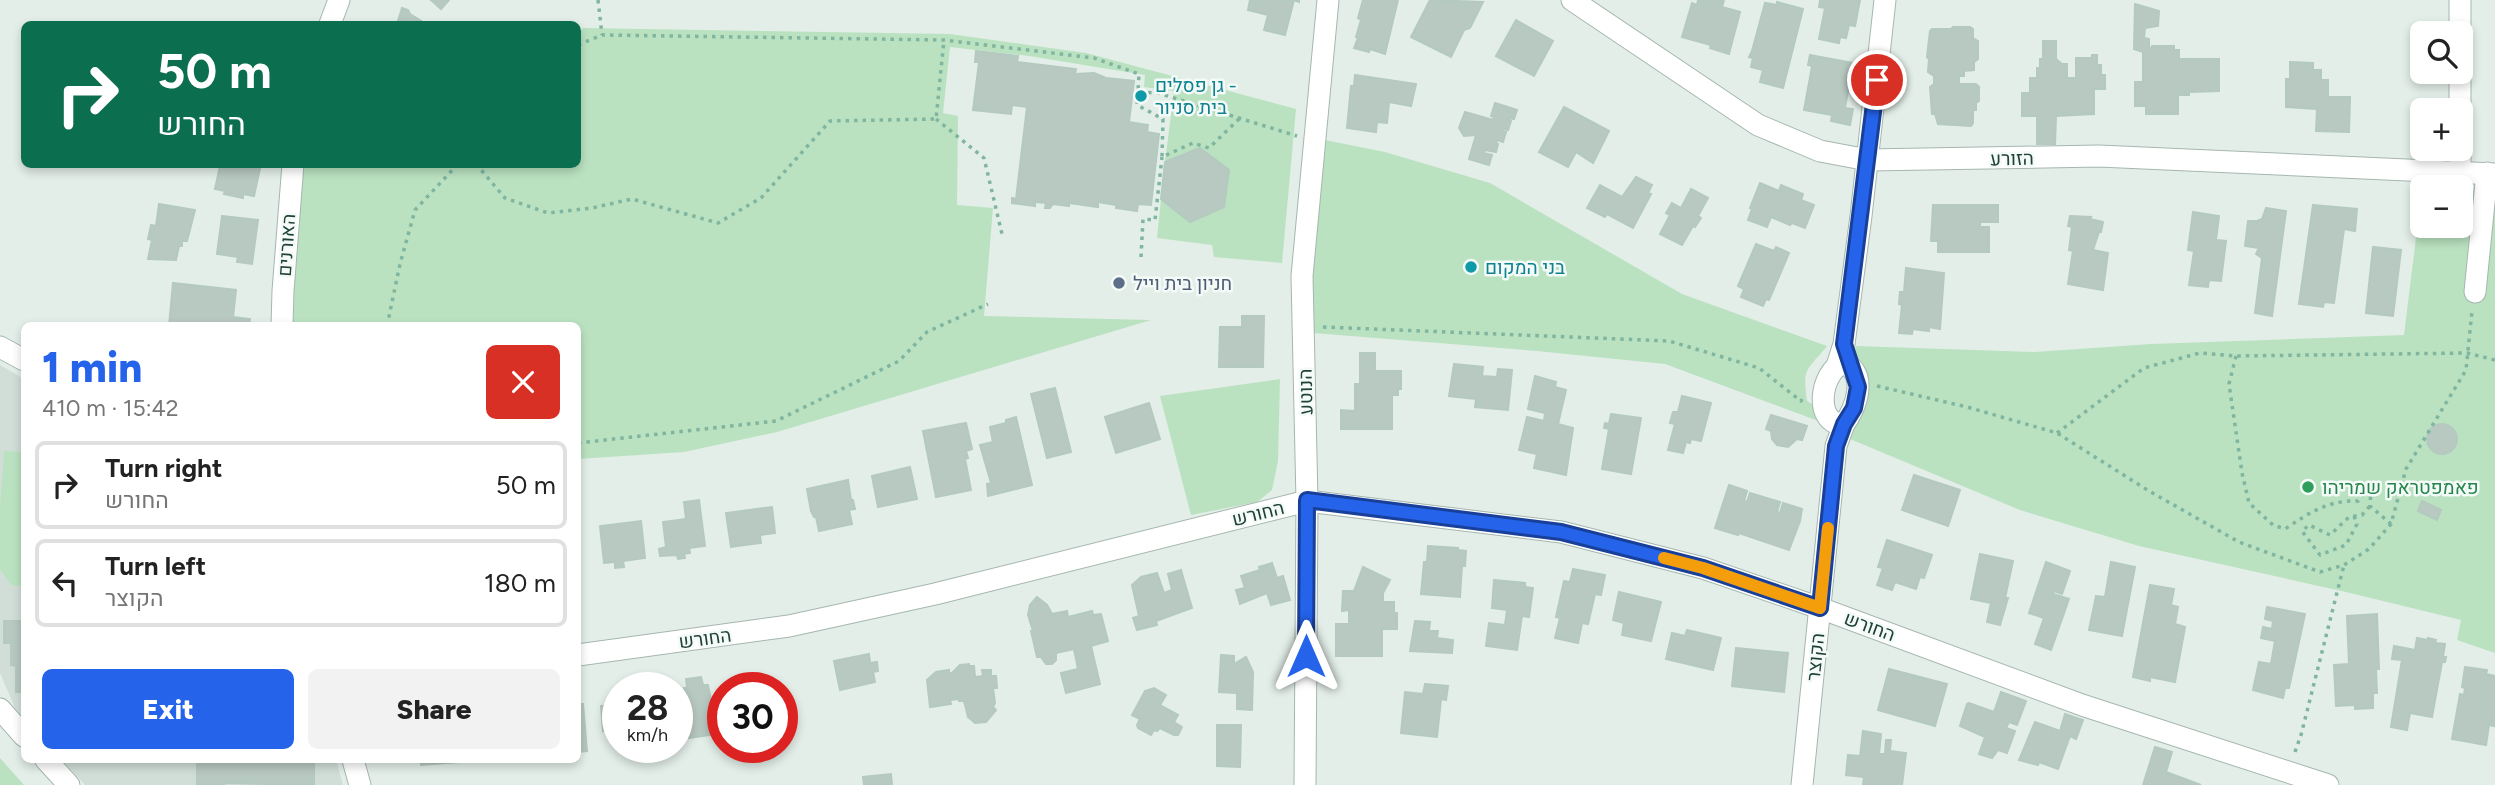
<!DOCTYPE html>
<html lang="en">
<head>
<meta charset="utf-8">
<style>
	body { margin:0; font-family:Figtree,Heebo,sans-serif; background:#f2f2f2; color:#222; height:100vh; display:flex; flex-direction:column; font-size:26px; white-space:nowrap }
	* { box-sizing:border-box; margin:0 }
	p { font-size:23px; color:#767676 }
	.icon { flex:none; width:38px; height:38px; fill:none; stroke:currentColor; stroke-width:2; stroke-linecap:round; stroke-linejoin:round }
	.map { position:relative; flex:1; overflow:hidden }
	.drawer { position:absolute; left:21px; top:322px; width:560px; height:441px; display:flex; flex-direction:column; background:#fff; border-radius:10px; box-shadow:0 4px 10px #0003 }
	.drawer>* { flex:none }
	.banner { position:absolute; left:21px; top:21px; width:560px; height:147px; border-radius:10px; box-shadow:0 4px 10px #0003; background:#0b6e4f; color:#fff; overflow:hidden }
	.buttons { position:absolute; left:2410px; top:21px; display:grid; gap:14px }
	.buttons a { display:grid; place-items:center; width:63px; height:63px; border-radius:10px; background:#fff; box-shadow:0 4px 10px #0003; font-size:35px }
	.speed { position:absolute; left:602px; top:672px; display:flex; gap:14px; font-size:35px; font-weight:700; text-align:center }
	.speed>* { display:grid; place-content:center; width:91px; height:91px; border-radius:50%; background:#fff; box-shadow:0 4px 10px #0003; line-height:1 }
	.speed small { font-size:18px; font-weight:400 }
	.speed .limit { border:10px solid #d22; background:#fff; color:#111 }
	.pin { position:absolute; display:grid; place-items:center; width:60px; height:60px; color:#fff; margin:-30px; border:4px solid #fff; border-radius:50%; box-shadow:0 2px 7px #0007 }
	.me { position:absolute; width:77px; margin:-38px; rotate:0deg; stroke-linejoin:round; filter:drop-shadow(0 0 5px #0008) }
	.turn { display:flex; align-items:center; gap:24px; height:147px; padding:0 21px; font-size:32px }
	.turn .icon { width:91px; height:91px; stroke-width:2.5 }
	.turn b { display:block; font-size:49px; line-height:60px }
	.round { display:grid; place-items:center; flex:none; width:74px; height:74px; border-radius:10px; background:#f2f2f2 }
	.overview { display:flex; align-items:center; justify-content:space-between; height:119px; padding:0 21px }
	h1 { font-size:42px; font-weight:800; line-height:52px; color:#2563eb }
	.button { display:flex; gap:14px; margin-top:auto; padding:14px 21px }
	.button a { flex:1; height:80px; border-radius:10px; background:#2563eb; color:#fff; font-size:28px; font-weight:800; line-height:80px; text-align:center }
	.button a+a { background:#f2f2f2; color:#222 }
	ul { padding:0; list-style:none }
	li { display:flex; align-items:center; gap:21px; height:88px; margin:0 14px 10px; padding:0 7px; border:4px solid #e0e0e0; border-radius:10px }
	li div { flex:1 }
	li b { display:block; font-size:26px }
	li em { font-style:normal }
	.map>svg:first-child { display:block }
	.built { fill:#d1ded7 }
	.green { fill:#bae2c1 }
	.building { fill:#b8c9c1; stroke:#b4c9bf; stroke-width:2 }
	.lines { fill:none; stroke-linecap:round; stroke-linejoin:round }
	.minor-casing { stroke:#a5b7af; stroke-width:23 }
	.path { stroke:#80b5a0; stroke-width:3.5; stroke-dasharray:3.5 5; stroke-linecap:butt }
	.minor { stroke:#fff; stroke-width:21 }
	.route-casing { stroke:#184099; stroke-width:18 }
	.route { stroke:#2563eb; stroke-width:12 }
	.slow { stroke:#f59e0b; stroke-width:12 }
	.culture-dot { fill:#0f9aa8; stroke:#f4faf7; stroke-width:2.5 }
	.service-dot { fill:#5c6f8a; stroke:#f4faf7; stroke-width:2.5 }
	.leisure-dot { fill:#2e9e5b; stroke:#f4faf7; stroke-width:2.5 }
	.labels { text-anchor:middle; stroke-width:5; stroke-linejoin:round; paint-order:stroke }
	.culture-label { font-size:19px; fill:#0d838f; stroke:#f4faf7; text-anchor:start }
	.street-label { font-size:19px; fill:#204236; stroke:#f4faf7 }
	.service-label { font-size:19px; fill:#4e5e75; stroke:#f4faf7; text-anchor:start }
	.leisure-label { font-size:19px; fill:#27864d; stroke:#f4faf7; text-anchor:start }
</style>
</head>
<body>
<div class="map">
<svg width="2495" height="785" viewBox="0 0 2495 785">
	<rect width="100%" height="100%" fill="#e3eee8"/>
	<g class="built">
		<path d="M0,365L24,379V718L15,708L0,673Z"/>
		<path d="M62,760H336L343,785H85Z"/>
	</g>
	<g class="green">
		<path d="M583,28L950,34L1086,53L1296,109L1282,263L1214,257L1212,245L1157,238L1161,199L1191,222L1224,207L1229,171L1200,148L1165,162L1174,91L1144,87L1145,75L1029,56L950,47L943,113L958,116L957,205L993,208L984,316L1151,320L777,432L684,452L578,459V326H290L301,165L578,164V34Z"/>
		<path d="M1325,140L1385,152L1490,183L1682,294L1827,346C1807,371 1802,367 1807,401L1817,407L1821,422L1665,364L1537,351L1313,333L1311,278Z"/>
		<path d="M2422,189V226H2460L2461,190L2495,192V653L2457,640L2461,620L2346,592L2139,546L2020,510L1850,439L1857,365L1854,354L1856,346L2035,352L2151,344L2404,335Z"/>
		<path d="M1280,379L1278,461L1272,490L1257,502L1191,515L1160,396Z"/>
		<path d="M4,451L24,452V586L11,585L0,569V509Z"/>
		<path d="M0,758L24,785H0Z"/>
	</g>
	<g class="building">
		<path d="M431,0H449L441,9Z"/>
		<path d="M1250,0H1299V2L1294,0L1285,35L1264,30L1268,15L1248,10Z"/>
		<path d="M1363,0H1398L1385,54L1370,49L1369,52L1354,48L1358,38L1356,37L1361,20L1358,18Z"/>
		<path d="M1430,0L1483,2L1470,28L1464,30L1451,57L1411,37Z"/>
		<path d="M1698,0H1724L1722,7L1740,12L1729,54L1710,48L1711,45L1682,37L1692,3L1697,5Z"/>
		<path d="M1820,0H1860L1855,26L1849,25L1846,38L1840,37L1839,43L1819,39L1825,8L1819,7Z"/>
		<path d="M1777,2L1803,9L1783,88L1760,82L1763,70L1751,67L1753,58L1749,57L1752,51L1765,3L1777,5Z"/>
		<path d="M2135,4L2159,11L2158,26L2145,28L2144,38L2149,39V48H2152V46H2174V50H2179V59H2219V91L2189,92V95H2178V114H2146V106H2135V82H2143V52L2134,49Z"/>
		<path d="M402,8L408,10L410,14L426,24H397Z"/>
		<path d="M1516,20L1553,41L1534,76L1496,56Z"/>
		<path d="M1953,27H1970L1973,29V38L1978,41V59L1974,62V70L1964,71V76H1959V84H1976L1979,87V101L1976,103V110H1973V123L1971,126L1938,124L1935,114H1932L1930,87L1934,84V76L1928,72L1929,59L1927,57L1930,31L1932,29H1951Z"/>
		<path d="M2043,41H2056V59L2062,64H2067V78H2076V58H2092V55H2097V65H2101V75H2105V89H2094V114L2056,116L2055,144H2037V116H2022V93H2030V78H2037V68H2040V59H2043Z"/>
		<path d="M976,51L1018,56L1017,62L1076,69L1075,74L1094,73L1106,78L1134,81L1129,122L1148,125L1147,132L1159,134L1151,205L1138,204L1137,211L1116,208V205L1098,202V207L1069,203V206L1053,204L1050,208H1045L1046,203L1035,202V206L1012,203V198L1016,199L1027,107L1012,105L1011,114L973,110L979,62H975Z"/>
		<path d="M1810,55L1864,65L1860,82L1850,81L1845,108L1853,109L1850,125L1831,121L1832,115L1804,110L1811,72L1812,66L1808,65Z"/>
		<path d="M2290,62L2313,63V70H2321V80H2328V97H2350L2349,132L2316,131L2317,109L2286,107V79H2290Z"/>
		<path d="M1355,75L1416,84L1411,106L1389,102L1387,123L1377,122L1376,132L1347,128L1351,86H1354Z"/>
		<path d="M1495,103L1517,110L1514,119L1509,118V120L1511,121L1508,130L1503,129V132H1506L1503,142L1497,140L1496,143L1498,144L1496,152L1485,150L1484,153L1492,155L1489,165L1469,159L1476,135L1464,136L1459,128L1465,112L1493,120L1494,117L1491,116Z"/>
		<path d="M1564,107L1609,131L1593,163L1576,152L1568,167L1539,152Z"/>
		<path d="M1200,148L1229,170L1224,207L1190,222L1161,199L1165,162Z"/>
		<path d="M261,164L254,196L243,194V198L224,194L225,191L215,189L220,166L217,164Z"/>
		<path d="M1636,177L1652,185L1648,193L1651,194L1633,228L1607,214L1605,217L1587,208L1600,185L1622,197Z"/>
		<path d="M1760,183L1779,191L1781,185L1803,194L1801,200L1814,205L1805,228L1792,223L1790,225L1771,217L1767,227L1748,220L1752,209L1750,208Z"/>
		<path d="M1691,189L1708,198L1698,216L1701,218L1695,227L1693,226L1682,245L1660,234L1670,215L1666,213L1672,203L1681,208Z"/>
		<path d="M159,204L195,210L187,241H182V246H179L176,260L148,259L152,240L148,239L151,225L156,226Z"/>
		<path d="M1933,205H1998V222H1980V227H1989V252H1938V241H1931Z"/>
		<path d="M2313,205L2357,209L2355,231L2344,229L2334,303L2324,302L2323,307L2299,304Z"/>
		<path d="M2266,208L2286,211L2272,316L2255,313L2262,258L2256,254L2259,248L2245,246L2248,221H2257L2262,219Z"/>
		<path d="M2193,212L2219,216L2216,240L2226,241L2221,281L2209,280L2208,287L2189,285L2194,251L2188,250Z"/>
		<path d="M222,216L258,220L252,264L237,262L238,257L217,254Z"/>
		<path d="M2070,216L2091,217L2090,219L2103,222L2101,232H2099L2093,250L2108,253L2103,290L2068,284L2073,251L2069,250L2072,227L2068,226Z"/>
		<path d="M1756,244L1774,251L1776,247L1789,253L1769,300L1766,299L1763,306L1741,297L1744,289L1738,286Z"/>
		<path d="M2373,247L2401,250L2393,316L2366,313Z"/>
		<path d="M1906,268L1944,273L1940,329L1929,327V331L1913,329L1912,334L1899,333L1902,305L1899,304L1900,292H1904Z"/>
		<path d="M173,283L236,290L233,317L250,319L249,326H169Z"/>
		<path d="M1242,316H1264L1263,367H1219L1220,327H1242Z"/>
		<path d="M1360,353H1375V371H1401V389H1398V395H1392V429H1341V410L1355,411V384H1360Z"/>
		<path d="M1454,364L1483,367L1482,376L1497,377L1498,369L1512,370L1508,410L1475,407L1476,399L1449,396Z"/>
		<path d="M1535,376L1556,382L1555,387L1566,390L1558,424L1573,428L1566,475L1534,468L1537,454L1519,450L1527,417L1544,421L1545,413L1528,409Z"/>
		<path d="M1055,388L1071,452L1047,458L1031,394Z"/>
		<path d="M1682,396L1711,403L1701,441L1691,439L1690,443L1686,442L1683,453L1668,450L1675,424L1670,423L1673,412H1678Z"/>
		<path d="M1149,403L1160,439L1116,453L1105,417Z"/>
		<path d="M1611,414L1641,418L1631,474L1602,469L1609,429L1604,428L1605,423L1609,424Z"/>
		<path d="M1771,415L1807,426L1802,440L1797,439L1788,447L1777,445L1772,439L1771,431L1766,429Z"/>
		<path d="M1016,417L1032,485L988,496L987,484L991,483L980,445L993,442L990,427L1006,423V420Z"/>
		<path d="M966,423L972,449L966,451L968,458L965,459L971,490L936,497L923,431Z"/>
		<circle cx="2442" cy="439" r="15"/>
		<path d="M910,467L917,499L878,507L872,476Z"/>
		<path d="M1914,475L1960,490L1948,526L1902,510Z"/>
		<path d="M848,480L851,500H853L855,509L849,510L852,524L819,531L816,517H814L811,511L807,489Z"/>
		<path d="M1729,485L1747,491L1744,501L1747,502L1750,493L1780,502L1777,512L1780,513L1783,503L1802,509L1800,521L1789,550L1739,533L1738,535L1715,528Z"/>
		<path d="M699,500L705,546L689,548L690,553L684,554L685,558L678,559L677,555L660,556L659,549L666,547L663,522L686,519L684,502Z"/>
		<path d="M2422,501L2441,510L2437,520L2418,511Z"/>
		<path d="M772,507L775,533L760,535L761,543L731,547L726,513Z"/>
		<path d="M641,521L645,558L623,561L624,567L615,568V562L604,563L600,526Z"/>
		<path d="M1887,540L1932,555L1924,578L1920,577L1916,589L1895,582L1892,590L1877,585L1883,568L1878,567Z"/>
		<path d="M1428,546L1458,548V550L1466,551L1465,566H1462L1460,597L1421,594L1424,562H1427Z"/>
		<path d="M1980,554L2013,561L2005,598H2008L2000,625L1987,622L1991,603L1971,599Z"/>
		<path d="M2046,562L2070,571L2062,594L2054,591L2053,594L2069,599L2051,650L2035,644L2044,618L2029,613Z"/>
		<path d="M2111,562L2135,567L2122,636L2089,630L2096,596L2105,597Z"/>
		<path d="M1272,563L1277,578L1283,576L1290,600L1271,605L1267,593L1240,604L1236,590L1245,588L1241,576L1260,570L1259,567Z"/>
		<path d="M1363,567L1390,580L1383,593V602H1394V613H1397V629H1382V656H1336V624H1349V610L1342,611L1343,591H1354Z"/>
		<path d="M1573,569L1605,575L1601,595L1595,594L1588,624L1582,623L1578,643L1555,638L1560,618L1556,617L1564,581L1570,582Z"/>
		<path d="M1181,570L1192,608L1156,621L1157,625L1137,630L1133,618L1139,616L1132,585L1141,577L1157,573L1164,593L1172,590L1168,574Z"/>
		<path d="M1494,580L1525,583V587L1533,588L1529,617L1522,616L1517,650L1486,646L1489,623L1505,625L1507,610L1492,608Z"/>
		<path d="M2150,585L2174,589L2171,605L2178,607L2175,624L2185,627L2175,682L2150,677V681L2133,677Z"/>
		<path d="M1619,592L1661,602L1651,641L1622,635L1624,623L1613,620Z"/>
		<path d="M1037,597L1047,605L1052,614L1067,611L1068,617L1092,611L1093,615L1101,614L1108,641L1091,646L1100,684L1066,693L1061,673L1078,669L1074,649L1056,653V660L1052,664H1046L1041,657H1037L1031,631H1033L1028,615L1030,605Z"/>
		<path d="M2267,607L2305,614L2289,688H2285L2283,698L2253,690L2259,662L2271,664L2275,641L2261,638L2263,627L2272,629L2273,621L2265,619Z"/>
		<path d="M2377,614L2379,669H2376L2377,693H2373V708L2355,709V705L2336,706L2334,665L2349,664L2347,616Z"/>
		<path d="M4,621H24V692H16V666L11,665V643H4Z"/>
		<path d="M1415,621L1430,622L1429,631H1438L1437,638L1453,640L1452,653L1410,651Z"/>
		<path d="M1687,630L1721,638L1713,670L1666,659L1672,633L1685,636Z"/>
		<path d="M2417,638L2428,640V638L2436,640L2435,643L2445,644L2443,657H2446L2445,662H2442L2432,717L2410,713L2407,730L2391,727L2402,660L2392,659L2394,646L2415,650Z"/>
		<path d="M1736,648L1788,653L1784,692L1732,686Z"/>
		<path d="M869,654L870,663L877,662L878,671L873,672L875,682L840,690L834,661Z"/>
		<path d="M1221,655L1234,656V664L1246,657L1253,672L1252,710L1237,709V693L1219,692Z"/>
		<path d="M969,664V666H974L975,677L983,676L982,670H991V676H996L997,688H993L995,703L993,707L996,710L986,722L975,723L968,717L964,701H959V699L950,700L951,704L930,707L927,680L936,672L949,670V673H952L960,665Z"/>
		<path d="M2465,667L2487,670L2486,674L2495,676V717L2494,726L2489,725L2486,745L2452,739L2460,694L2464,695L2465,688L2462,687Z"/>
		<path d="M1889,669L1947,684L1935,726L1878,710Z"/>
		<path d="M762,675L765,688H728L749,685L748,677Z"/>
		<path d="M701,677L703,685H708L712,705L718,704V708L723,707L720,723L709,724V727L721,725L723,733L689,738L688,732L684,733L681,714V706L687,705L684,688H687L686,679Z"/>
		<path d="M1425,684L1448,686L1446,700L1441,699L1437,737L1401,733L1405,692L1423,694Z"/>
		<path d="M1154,688L1166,695L1160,705L1178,715L1174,722L1182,727L1178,735H1174L1160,728L1157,731L1154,730L1151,735L1138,728L1137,725L1140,719L1132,715L1145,691Z"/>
		<path d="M2001,692L2026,701L2017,725L2009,722L2006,728L2015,731L2007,753L1998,750L1992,758L1979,754L1985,737L1960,726L1967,704L1969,703L1994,712Z"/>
		<path d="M617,700L618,729L603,731L601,706L617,705Z"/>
		<path d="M578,704H583L587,751L578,752Z"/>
		<path d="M2065,714L2083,720L2076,739L2070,736L2058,769L2039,762L2038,765L2019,760L2035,722L2060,731Z"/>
		<path d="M1217,725H1241L1240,767L1217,766Z"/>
		<path d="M1863,731L1881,734L1879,754H1885L1886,740H1891L1890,751L1906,753L1902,785H1863L1864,777L1846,775L1848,755L1860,756Z"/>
		<path d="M2155,747L2172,752L2166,772L2201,785H2143Z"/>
		<path d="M197,760H314V785L224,783V785H197Z"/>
		<path d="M421,760H459V762L421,765Z"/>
		<path d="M891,774L892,785H864L863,777Z"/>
	</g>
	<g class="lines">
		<defs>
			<g id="minor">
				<path d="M1572,0L1758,125L1820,151L1868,160L2099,156L2495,174"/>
				<path d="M2460,0V33"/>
				<path d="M330,24L339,0"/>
				<path d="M2460,72V110"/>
				<path d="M2460,149V172"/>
				<path d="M2475,292L2487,173"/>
				<path d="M282,326L283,291L293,164"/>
				<path d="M0,347L24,360"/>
				<path d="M1843,363C1869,372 1856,409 1844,424C1813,425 1820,372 1843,363Z"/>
				<path d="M1837,366L1844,344L1861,216L1885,0"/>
				<path d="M578,655L789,626L935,594L1307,501L1561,532L1703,568L1820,608L2082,705L2328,785"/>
				<path d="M0,709L24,736"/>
				<path d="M46,760L69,785"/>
				<path d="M353,760L360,785"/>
				<path d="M1305,785L1307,501L1302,276L1328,0"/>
				<path d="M1802,785L1836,446L1844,424"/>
			</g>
		</defs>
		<use href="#minor" class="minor-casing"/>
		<g class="path">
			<path d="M598,0L602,35"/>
			<path d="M578,45L602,35L944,40L1094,58L1139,74L1138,92L1158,93L1297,136"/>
			<path d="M1138,92L1137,105L1163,119L1162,157L1193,143L1209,148L1239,119"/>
			<path d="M936,119L984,158L1002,234"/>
			<path d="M476,164L505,198L548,213L592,208L632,199L718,223L761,198L830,121L936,119L944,40"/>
			<path d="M1141,257L1143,219L1155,220L1162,157"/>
			<path d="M387,326L400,264L415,210L458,164"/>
			<path d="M1323,327L1669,341L1759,368L1801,401L1802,399"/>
			<path d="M2236,356L2229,384L2242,473L2249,503L2273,525L2285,529C2309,513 2328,500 2358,501L2371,486"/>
			<path d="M1877,386L1967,407L2057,433L2149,491L2239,542L2320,572L2344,565L2369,549L2391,524L2406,469L2466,370L2472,311"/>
			<path d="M2057,433L2144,368L2200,353L2236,356L2467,353L2495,360"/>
			<path d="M578,443L776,421L899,361L927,332L988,304"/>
			<path d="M2371,488L2370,506L2391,524"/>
			<path d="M2354,516L2357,524L2346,545L2320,555L2302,531L2309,525L2330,535L2349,517L2362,515L2370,506"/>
			<path d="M2295,752L2301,735L2344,565"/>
		</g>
		<use href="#minor" class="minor"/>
	</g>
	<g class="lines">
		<defs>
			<path id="route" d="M1306,656L1307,500L1561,532L1703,568L1820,608L1836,446L1844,424L1854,408L1858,387L1844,344L1877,80"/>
		</defs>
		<use href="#route" class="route-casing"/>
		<use href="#route" class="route"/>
		<path class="slow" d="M1664,558L1703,568L1820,608L1828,528"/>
	</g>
	<g class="culture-dot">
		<circle cx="1141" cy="96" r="7"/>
		<circle cx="1471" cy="267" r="7"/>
	</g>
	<circle class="service-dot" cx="1119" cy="283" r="7"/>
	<circle class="leisure-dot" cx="2308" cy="487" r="7"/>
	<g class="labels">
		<g class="culture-label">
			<text x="1155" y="92">גן פסלים -<tspan x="1155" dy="22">בית סניור</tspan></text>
			<text x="1485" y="274">בני המקום</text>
		</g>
		<g class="street-label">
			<text transform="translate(2012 158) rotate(-1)" y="7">הזורע</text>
			<text transform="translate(286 245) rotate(-86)" y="7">האורנים</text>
			<text transform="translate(1305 392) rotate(-91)" y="7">הנוטע</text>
			<text transform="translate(1258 513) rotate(-14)" y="7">החורש</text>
			<text transform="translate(1870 626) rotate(20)" y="7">החורש</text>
			<text transform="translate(705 638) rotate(-8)" y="7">החורש</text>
			<text transform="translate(1815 657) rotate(-84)" y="7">הקוצר</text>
		</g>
		<g class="service-label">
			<text x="1133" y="290">חניון בית וייל</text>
		</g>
		<g class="leisure-label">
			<text x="2322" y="494">פאמפטראק שמריהו</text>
		</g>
	</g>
</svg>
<div class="buttons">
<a><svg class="icon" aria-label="search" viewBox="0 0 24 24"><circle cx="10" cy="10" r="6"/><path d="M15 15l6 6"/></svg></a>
<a>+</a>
<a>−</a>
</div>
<div class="speed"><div>28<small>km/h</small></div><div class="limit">30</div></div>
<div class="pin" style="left:1877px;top:80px;background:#d93025"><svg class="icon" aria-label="arrive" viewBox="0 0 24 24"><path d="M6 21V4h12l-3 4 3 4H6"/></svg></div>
<svg class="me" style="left:1306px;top:656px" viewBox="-20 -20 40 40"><path d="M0-17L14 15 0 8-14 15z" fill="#2563eb" stroke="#fff" stroke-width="4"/></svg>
<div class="banner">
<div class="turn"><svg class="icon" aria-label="right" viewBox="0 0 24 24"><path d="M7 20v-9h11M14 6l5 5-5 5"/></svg><div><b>50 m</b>החורש</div></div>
</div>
<section class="drawer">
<div class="overview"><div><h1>1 min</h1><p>410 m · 15:42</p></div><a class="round" style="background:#d93025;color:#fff"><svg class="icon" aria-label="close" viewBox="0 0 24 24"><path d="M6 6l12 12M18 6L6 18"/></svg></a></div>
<ul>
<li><svg class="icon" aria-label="right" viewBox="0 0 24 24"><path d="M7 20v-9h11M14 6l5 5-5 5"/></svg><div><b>Turn right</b><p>החורש</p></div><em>50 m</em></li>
<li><svg class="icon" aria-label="left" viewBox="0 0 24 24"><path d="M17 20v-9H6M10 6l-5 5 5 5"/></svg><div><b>Turn left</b><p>הקוצר</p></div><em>180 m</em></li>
</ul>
<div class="button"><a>Exit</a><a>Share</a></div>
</section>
</div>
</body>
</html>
